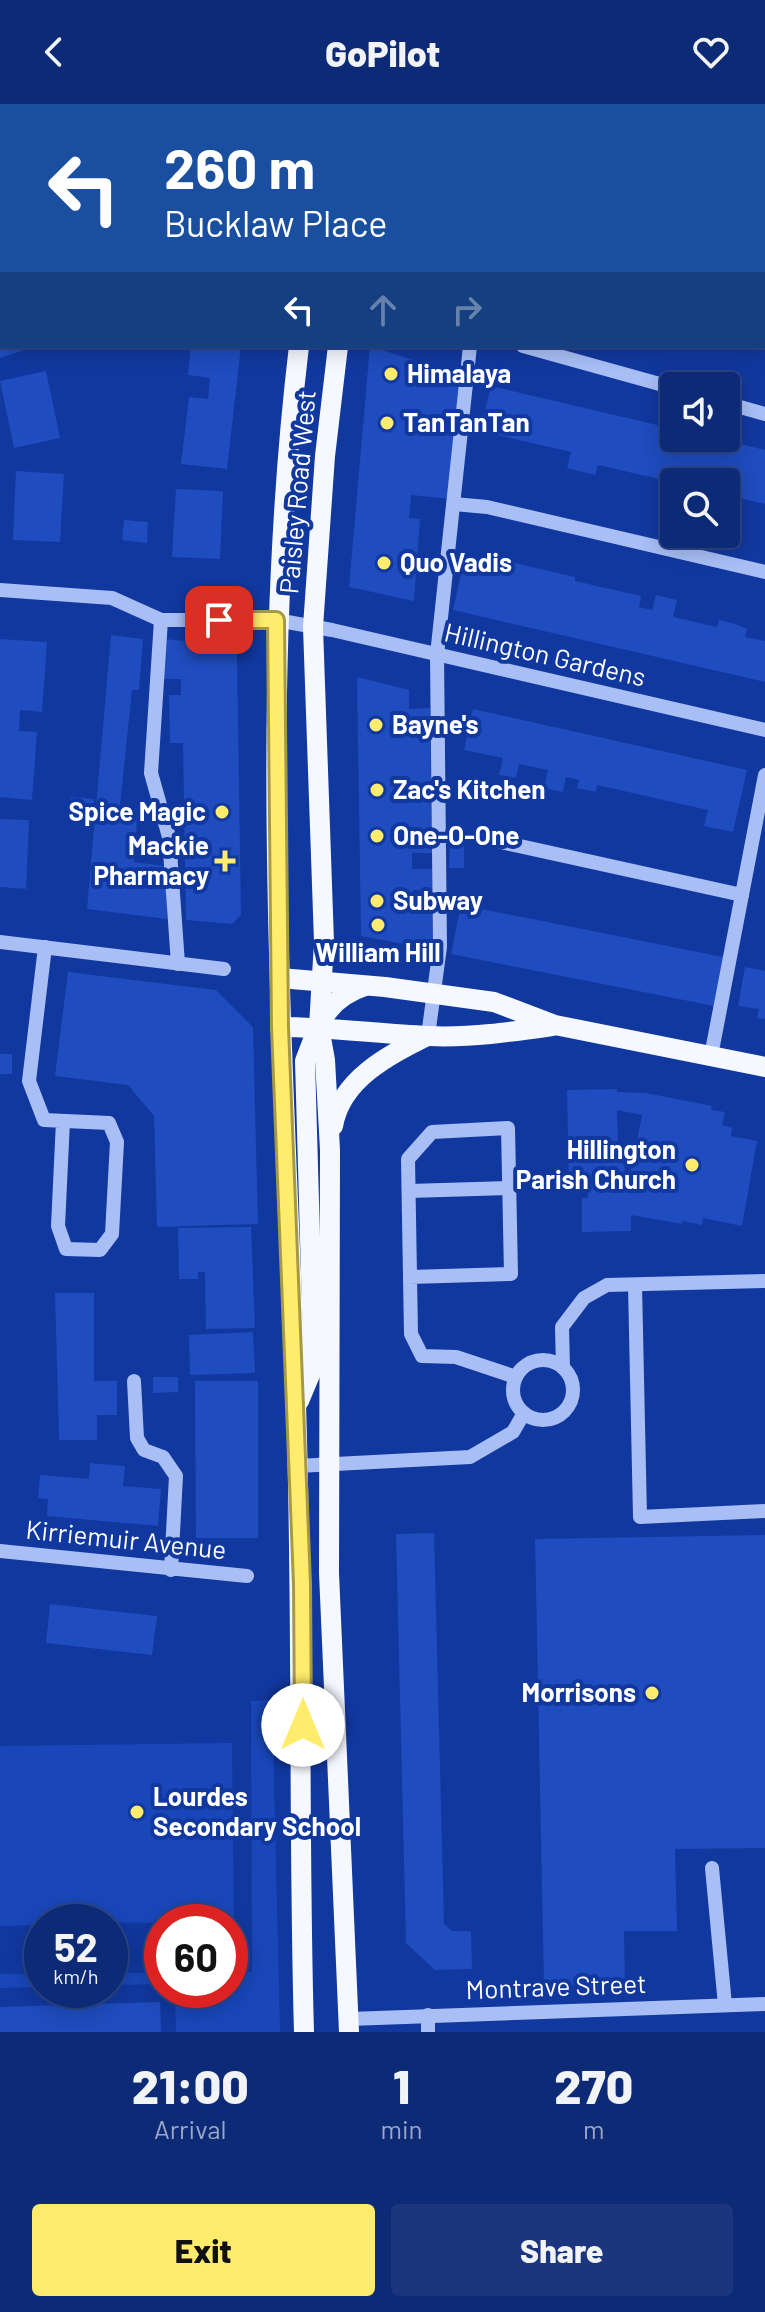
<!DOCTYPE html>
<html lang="en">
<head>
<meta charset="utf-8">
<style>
	body { margin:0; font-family:Barlow,sans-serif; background:#1b367f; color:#f1f3f6; height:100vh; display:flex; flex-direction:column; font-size:30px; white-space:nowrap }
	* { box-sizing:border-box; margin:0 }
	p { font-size:26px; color:#9aa7c6 }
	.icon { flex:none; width:44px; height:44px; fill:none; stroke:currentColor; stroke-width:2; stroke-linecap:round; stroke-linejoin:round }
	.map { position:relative; height:1928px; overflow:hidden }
	.side { display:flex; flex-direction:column; background:#0d2a77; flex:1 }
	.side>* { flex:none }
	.guide { position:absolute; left:0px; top:0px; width:766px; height:244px; box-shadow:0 4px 20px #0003,0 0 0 2px #2d4689; background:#1a4fa0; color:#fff; overflow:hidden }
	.buttons { position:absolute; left:660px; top:268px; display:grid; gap:16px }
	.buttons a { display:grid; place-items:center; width:80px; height:80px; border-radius:8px; background:#0d2a77; box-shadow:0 4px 20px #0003,0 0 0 2px #2d4689; font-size:40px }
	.speed { position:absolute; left:24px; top:1800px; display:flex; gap:16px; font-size:40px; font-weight:700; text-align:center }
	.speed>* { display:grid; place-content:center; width:104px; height:104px; border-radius:50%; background:#0d2a77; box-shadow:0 4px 20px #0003,0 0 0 2px #2d4689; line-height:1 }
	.speed small { font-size:20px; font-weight:400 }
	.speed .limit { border:12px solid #d22; background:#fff; color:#111 }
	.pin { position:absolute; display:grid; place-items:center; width:68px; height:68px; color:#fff; margin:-34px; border-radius:16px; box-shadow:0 4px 12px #0006 }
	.me { position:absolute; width:88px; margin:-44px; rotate:0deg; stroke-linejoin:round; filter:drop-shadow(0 0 6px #0008) }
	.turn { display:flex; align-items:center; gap:28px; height:168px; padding:0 32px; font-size:36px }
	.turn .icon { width:104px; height:104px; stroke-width:2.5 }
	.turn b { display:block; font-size:56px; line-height:68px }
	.lanes { display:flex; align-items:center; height:76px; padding:0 32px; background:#0003; justify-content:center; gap:40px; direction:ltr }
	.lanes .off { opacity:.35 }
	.eta { display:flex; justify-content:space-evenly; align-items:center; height:136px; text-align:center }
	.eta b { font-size:48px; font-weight:800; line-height:56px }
	.primary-button { display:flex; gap:16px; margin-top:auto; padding:16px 32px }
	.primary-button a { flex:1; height:92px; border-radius:8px; background:#ffec6c; color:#111; font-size:32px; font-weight:800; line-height:92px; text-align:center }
	.primary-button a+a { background:#1b367f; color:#f1f3f6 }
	header { display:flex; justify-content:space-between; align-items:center; height:104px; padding:0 32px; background:#0d2a77; font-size:36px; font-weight:800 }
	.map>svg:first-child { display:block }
	.green { fill:#1947b9 }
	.building { fill:#1f4cbe; fill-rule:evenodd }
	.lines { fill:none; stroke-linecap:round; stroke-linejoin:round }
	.minor { stroke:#a8bef5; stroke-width:14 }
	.major { stroke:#f6f8ff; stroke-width:20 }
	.route-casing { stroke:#a69946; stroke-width:20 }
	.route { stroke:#ffec6c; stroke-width:14 }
	.poi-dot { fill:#ffec6c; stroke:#11389f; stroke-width:3 }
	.labels { text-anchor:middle; stroke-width:8; stroke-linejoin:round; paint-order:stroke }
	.poi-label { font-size:26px; font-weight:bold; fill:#fff; stroke:#11389f; text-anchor:start }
	.street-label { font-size:26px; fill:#fff; stroke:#11389f }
</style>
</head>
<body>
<header><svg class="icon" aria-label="back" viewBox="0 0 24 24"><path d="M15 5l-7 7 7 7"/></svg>GoPilot<svg class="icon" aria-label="heart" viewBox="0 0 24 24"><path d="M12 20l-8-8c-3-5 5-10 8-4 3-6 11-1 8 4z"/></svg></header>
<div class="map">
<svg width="765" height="1928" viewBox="0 0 765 1928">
	<rect width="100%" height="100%" fill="#11389f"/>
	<g class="green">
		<path d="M272,1596L280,1928H176L175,1886H230V1869L252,1868L251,1597Z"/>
		<path d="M232,1639L234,1819L42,1818V1821L0,1822V1642Z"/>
		<path d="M110,1869H162V1880L110,1881Z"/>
		<path d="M0,1870H42V1883L0,1884Z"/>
	</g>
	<g class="building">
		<path d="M0,242H33V243L0,254Z"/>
		<path d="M191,242H241L227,365L181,360L189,293L208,295L210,274L188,271Z"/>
		<path d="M370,242L463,272L452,395L411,391L409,414L420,415L414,497L349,483Z"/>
		<path d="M46,267L60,334L14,344L0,277Z"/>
		<path d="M491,282L674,325V334H715L765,346V400L726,391V378H672L598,361L595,371L567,364L571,348L480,327Z"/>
		<path d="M16,367L64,370L60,438L13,436Z"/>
		<path d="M176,385L223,387L220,455L172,453Z"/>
		<path d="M124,416L148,418L147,439L122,436Z"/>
		<path d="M464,456L499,465L501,456L575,473V477L641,492L639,503L652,506L656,491L677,496L673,513L717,523L719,516L735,520L747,525L745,533L765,537V578L453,506Z"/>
		<path d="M111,531L143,535L139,586H132L120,702L138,704L134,758L166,762L167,815L87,805Z"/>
		<path d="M0,535L47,538L42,608L20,606L19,627L37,628L32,696L0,693Z"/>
		<path d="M164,535L226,541L237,551L241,811L232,820L186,816L183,639H170L169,591H181V575H161Z"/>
		<path d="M357,573L409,586V605L430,604L432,749H412V765H432V786H413V806H432L433,839H414V842L361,832Z"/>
		<path d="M473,605L747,666L733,728L704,722L708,706L597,681L596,688L577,684L579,676L566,673L563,688L544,684L548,666L519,660L516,674L499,671L503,654L464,646Z"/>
		<path d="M71,693L94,695L93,710L69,708Z"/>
		<path d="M0,715L29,716L26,785L0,783Z"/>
		<path d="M450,738L464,739V764H449Z"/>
		<path d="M461,801L723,853L714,902L451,850Z"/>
		<path d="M745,863L765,867V915L757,914L759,905L738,902Z"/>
		<path d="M68,868L216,886L253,923L258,1120L157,1123L154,1012L128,981L55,972Z"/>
		<rect x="0" y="950" width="12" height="20"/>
		<path d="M617,985V988L646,989L712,1002L711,1006L725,1008L722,1021L732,1024L731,1032L757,1037L742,1122L703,1114L702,1121L682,1117V1120L631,1111V1127L582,1128V1094H588V1086H569L567,986ZM617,1006L642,1011L628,1081H625L624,1040H618Z"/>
		<path d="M251,1123L255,1224L206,1225L205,1168H198V1175H179L178,1124Z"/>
		<path d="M55,1189H94V1277H117V1311H97V1336H59Z"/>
		<path d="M253,1228L255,1269L190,1271L189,1231Z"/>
		<path d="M153,1273H178V1288L153,1289Z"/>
		<path d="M195,1277H258V1434H196Z"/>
		<path d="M90,1359L125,1362L123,1382L161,1385L158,1422L47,1412L48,1395L38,1394L40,1371L89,1375Z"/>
		<path d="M434,1429L444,1820L452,1827H471L472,1865L435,1866L406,1839L396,1430Z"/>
		<path d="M765,1431V1744L675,1745L677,1827H624L625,1881L544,1882L535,1435Z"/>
		<path d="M50,1500L157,1512L152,1551L46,1539Z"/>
		<path d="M160,1898L161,1928H0V1903Z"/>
	</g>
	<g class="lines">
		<g class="minor">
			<path d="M523,242L674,284"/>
			<path d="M726,299L765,310"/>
			<path d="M454,400L487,403L765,468"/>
			<path d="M0,486L112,494L161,516H276L332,526L765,626"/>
			<path d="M161,516L151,669L169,733L178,860"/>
			<path d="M501,738L742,791"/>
			<path d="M0,838L224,865"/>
			<path d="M45,843L29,977L44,1016L109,1019L117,1038L112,1130L100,1146L66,1145L58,1122L63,1017"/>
			<path d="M428,932L440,843L437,551L470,242"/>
			<path d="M711,952L765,671"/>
			<path d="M409,1087L509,1084"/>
			<path d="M410,1173L511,1170L508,1024L432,1028L408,1055L411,1230L422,1252L456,1253L516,1273"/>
			<path d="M635,1181L640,1413L765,1407"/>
			<circle cx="543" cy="1286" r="30"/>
			<path d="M563,1264L562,1223L584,1194L607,1181L765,1177"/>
			<path d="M134,1277L137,1334L144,1346L163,1353L176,1372L171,1466"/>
			<path d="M297,1362L470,1353L513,1328L524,1309"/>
			<path d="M0,1447L247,1472"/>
			<path d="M712,1764L725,1901"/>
			<path d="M428,1911V1928"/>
			<path d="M349,1915L765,1900"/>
		</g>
		<g class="major">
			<path d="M330,2L331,0"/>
			<path d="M375,2V0"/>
			<path d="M299,242C257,593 284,948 296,1301C303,1510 298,1719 304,1928"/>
			<path d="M338,242L325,352L313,523L324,838L319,923L325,956L330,1046L329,1469L349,1928"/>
			<path d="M280,874L385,883L494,898L555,921L765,963"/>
			<path d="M280,923C330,923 379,930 428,932C470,934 511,928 552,922"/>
			<path d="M333,1022C341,975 389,951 427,932"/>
			<path d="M299,1297L312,1266L313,1238L305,957C319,921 325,895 365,882"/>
		</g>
	</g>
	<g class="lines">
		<defs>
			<path id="route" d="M219,516H276L280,923L302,1480L303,1621"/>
		</defs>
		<use href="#route" class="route-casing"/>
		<use href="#route" class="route"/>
	</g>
	<g class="poi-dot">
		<circle cx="391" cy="270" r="8"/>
		<circle cx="387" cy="319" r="8"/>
		<circle cx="384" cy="459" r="8"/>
		<circle cx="376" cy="621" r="8"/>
		<circle cx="377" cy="686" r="8"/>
		<circle cx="222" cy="708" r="8"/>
		<circle cx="377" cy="732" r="8"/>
		<path d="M221 745h8v8h8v8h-8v8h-8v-8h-8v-8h8z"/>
		<circle cx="377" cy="797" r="8"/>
		<circle cx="378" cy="821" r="8"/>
		<circle cx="692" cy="1061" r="8"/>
		<circle cx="652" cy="1589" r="8"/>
		<circle cx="137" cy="1708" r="8"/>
	</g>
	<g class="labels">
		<g class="poi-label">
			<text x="407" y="279">Himalaya</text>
			<text x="403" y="328">TanTanTan</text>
			<text x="400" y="468">Quo Vadis</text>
			<text x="392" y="630">Bayne's</text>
			<text x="393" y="695">Zac's Kitchen</text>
			<text x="206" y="717" text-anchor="end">Spice Magic</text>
			<text x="393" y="741">One-O-One</text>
			<text x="209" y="751" text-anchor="end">Mackie<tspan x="209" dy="30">Pharmacy</tspan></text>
			<text x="393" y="806">Subway</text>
			<text x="378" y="858" text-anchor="middle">William Hill</text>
			<text x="676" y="1055" text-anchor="end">Hillington<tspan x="676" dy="30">Parish Church</tspan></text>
			<text x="636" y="1598" text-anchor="end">Morrisons</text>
			<text x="153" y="1702">Lourdes<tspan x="153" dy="30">Secondary School</tspan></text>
		</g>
		<g class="street-label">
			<text transform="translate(298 388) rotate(-85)" y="9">Paisley Road West</text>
			<text transform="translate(545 551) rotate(13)" y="9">Hillington Gardens</text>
			<text transform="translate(126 1436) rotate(6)" y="9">Kirriemuir Avenue</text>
			<text transform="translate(556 1883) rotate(-2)" y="9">Montrave Street</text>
		</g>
	</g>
</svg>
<div class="buttons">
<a><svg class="icon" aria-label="sound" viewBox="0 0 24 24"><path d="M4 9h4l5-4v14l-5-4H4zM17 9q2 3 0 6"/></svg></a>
<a><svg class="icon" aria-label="search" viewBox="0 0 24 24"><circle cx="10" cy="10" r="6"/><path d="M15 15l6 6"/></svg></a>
</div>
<div class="speed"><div>52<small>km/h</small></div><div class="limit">60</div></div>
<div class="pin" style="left:219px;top:516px;background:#d93025"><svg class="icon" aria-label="arrive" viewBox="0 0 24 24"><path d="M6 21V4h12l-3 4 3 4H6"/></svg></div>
<svg class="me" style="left:303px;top:1621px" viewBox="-20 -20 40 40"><circle r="19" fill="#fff"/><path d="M0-13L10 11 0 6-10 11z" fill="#ffec6c"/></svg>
<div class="guide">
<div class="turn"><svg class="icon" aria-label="left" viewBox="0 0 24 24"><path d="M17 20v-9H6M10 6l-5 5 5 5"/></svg><div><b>260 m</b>Bucklaw Place</div></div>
<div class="lanes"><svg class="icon" aria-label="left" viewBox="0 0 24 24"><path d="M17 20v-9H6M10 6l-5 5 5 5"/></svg><svg class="icon off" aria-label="ahead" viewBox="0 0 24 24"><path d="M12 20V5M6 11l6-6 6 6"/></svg><svg class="icon off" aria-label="right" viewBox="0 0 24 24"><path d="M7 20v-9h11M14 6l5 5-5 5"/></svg></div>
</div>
</div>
<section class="side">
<div class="eta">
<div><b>21:00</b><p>Arrival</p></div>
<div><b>1</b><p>min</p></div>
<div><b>270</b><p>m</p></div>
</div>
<div class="primary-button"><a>Exit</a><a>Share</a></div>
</section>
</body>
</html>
